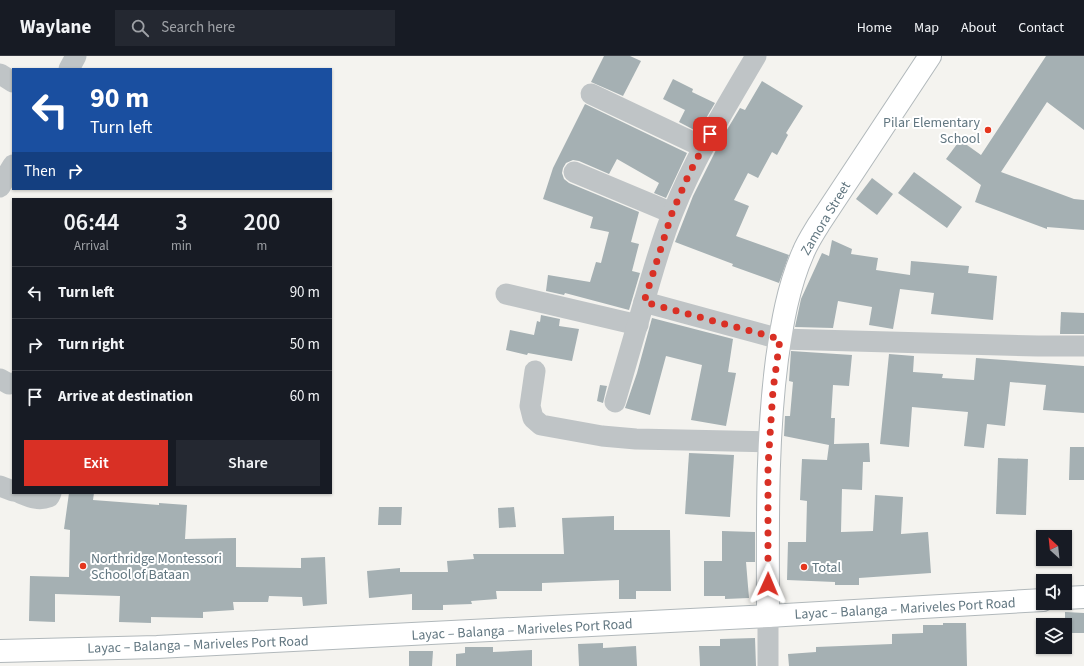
<!DOCTYPE html>
<html lang="en">
<head>
<meta charset="utf-8">
<style>
	body { margin:0; font-family:"Source Sans 3",sans-serif; background:#242831; color:#f1f3f6; height:100vh; display:flex; flex-direction:column; font-size:15px; white-space:nowrap }
	* { box-sizing:border-box; margin:0 }
	p { font-size:13px; color:#9ea1a6 }
	.icon { flex:none; width:22px; height:22px; fill:none; stroke:currentColor; stroke-width:2; stroke-linecap:round; stroke-linejoin:round }
	.map { position:relative; flex:1; overflow:hidden }
	.sheet { position:absolute; left:12px; top:142px; width:320px; height:296px; display:flex; flex-direction:column; background:#171b24; border-radius:0px; box-shadow:0 1px 3px #0004 }
	.sheet>* { flex:none }
	.hud { position:absolute; left:12px; top:12px; width:320px; height:122px; border-radius:0px; box-shadow:0 1px 3px #0004; background:#1a4fa0; color:#fff; overflow:hidden }
	.needle { width:26px; rotate:333deg }
	.buttons { position:absolute; left:1036px; top:474px; display:grid; gap:8px }
	.buttons a { display:grid; place-items:center; width:36px; height:36px; border-radius:0px; background:#171b24; box-shadow:0 1px 3px #0004; font-size:20px }
	.pin { position:absolute; display:grid; place-items:center; width:34px; height:34px; color:#fff; margin:-17px; border-radius:8px; box-shadow:0 2px 6px #0006 }
	.me { position:absolute; width:44px; margin:-22px; rotate:1deg; stroke-linejoin:round; filter:drop-shadow(0 0 3px #0008) }
	.turn { display:flex; align-items:center; gap:14px; height:84px; padding:0 12px; font-size:18px }
	.turn .icon { width:52px; height:52px; stroke-width:2.5 }
	.turn b { display:block; font-size:28px; line-height:34px }
	.then { display:flex; align-items:center; height:38px; padding:0 12px; background:#0003; gap:8px; font-size:15px }
	.eta { display:flex; justify-content:space-evenly; align-items:center; height:68px; text-align:center }
	.eta b { font-size:24px; font-weight:600; line-height:28px }
	.action { display:flex; gap:8px; margin-top:auto; padding:8px 12px }
	.action a { flex:1; height:46px; border-radius:0px; background:#d93025; color:#fff; font-size:16px; font-weight:600; line-height:46px; text-align:center }
	.action a+a { background:#242831; color:#f1f3f6 }
	ul { padding:0; list-style:none }
	li { display:flex; align-items:center; gap:12px; height:52px; padding:0 12px; border-top:1px solid #363941 }
	li div { flex:1 }
	li b { display:block; font-size:15px }
	li em { font-style:normal }
	header { display:flex; align-items:center; gap:24px; box-sizing:border-box; height:56px; padding:0 20px; background:#171b24; border-bottom:1px solid #363941 }
	header strong { font-size:19px }
	nav { display:flex; gap:22px; margin-inline-start:auto; font-size:14px }
	.search { width:280px; height:36px; background:#242831; display:flex; align-items:center; gap:10px; box-sizing:border-box; padding:0 14px; border-radius:0px; color:#9ea1a6; font-size:15px }
	.map>svg:first-child { display:block }
	.building { fill:#a5b0b3 }
	.lines { fill:none; stroke-linecap:round; stroke-linejoin:round }
	.secondary-casing { stroke:#b1b8bb; stroke-width:24 }
	.street { stroke:#bfc4c6; stroke-width:21 }
	.secondary { stroke:#fff; stroke-width:22 }
	.route { stroke:#d93025; stroke-width:7; stroke-dasharray:0 12.6 }
	.poi-dot { fill:#e5361e; stroke:#fff; stroke-width:1.5 }
	.labels { text-anchor:middle; stroke-width:4; stroke-linejoin:round; paint-order:stroke }
	.poi-label { font-size:14px; fill:#627781; stroke:#fff; text-anchor:start }
	.street-label { font-size:14px; fill:#627781; stroke:#fff }
</style>
</head>
<body>
<header>
<strong>Waylane</strong>
<div class="search"><svg class="icon" aria-label="search" viewBox="0 0 24 24"><circle cx="10" cy="10" r="6"/><path d="M15 15l6 6"/></svg>Search here</div>
<nav><a>Home</a><a>Map</a><a>About</a><a>Contact</a></nav>
</header>
<div class="map">
<svg width="1084" height="610" viewBox="0 0 1084 610">
	<rect width="100%" height="100%" fill="#f4f3ef"/>
	<g class="building">
		<path d="M604,0H630L641,5L623,40L591,26Z"/>
		<path d="M1046,0H1084V74L1047,46L1001,116L1074,143L1084,144V174L1047,171V173L975,146L981,129L946,103L960,84L981,99Z"/>
		<path d="M673,23L693,33L692,36L715,47L698,76L679,66L685,54L663,43Z"/>
		<path d="M762,25L803,50L786,77L788,79L777,99L772,96L758,122L748,117L734,144L749,150L736,180L789,199L779,227L732,210L733,208L675,186L693,140L722,82L740,52L745,54Z"/>
		<path d="M585,48L687,97L666,142L654,137L659,127L617,103L609,118L579,105L573,104L566,107L563,112L562,117L564,123L569,127L639,156L631,186L639,188L632,215L640,217L629,254L565,237L564,239L546,235L548,219L590,226L596,206L601,207L609,176L590,172L593,161L543,143L553,112Z"/>
		<path d="M914,116L962,151L947,172L898,137Z"/>
		<path d="M872,122L893,138L877,159L856,143Z"/>
		<path d="M832,184L852,193L851,198L878,202L876,214L910,219L911,205L969,210L968,217L997,220L993,264L931,258L934,237L900,233L893,273L869,269L872,251L838,245L833,272L795,271L801,243L822,197L829,200Z"/>
		<path d="M1061,256L1084,257V278H1060Z"/>
		<path d="M541,259L560,263L559,270L579,273L572,305L528,297L527,299L506,294L510,274L534,279L537,265L540,266Z"/>
		<path d="M652,262L733,283L728,316L736,317L726,370L691,364L702,309L666,300L650,359L625,352L637,317Z"/>
		<path d="M791,295L852,299L849,330L833,329L831,362H835L834,388L869,387L870,406H863L862,434L842,433L841,476L873,475L875,439L903,441L901,478L928,476L931,517L859,522V529H835V526L787,524L788,486H806L807,445L800,444L802,403L827,404L829,389L784,380L785,360H790L793,326L789,325Z"/>
		<path d="M889,298L914,300L913,316L943,318L942,322L974,324L976,302L1084,310V357L1043,354L1046,329L1010,326L1005,370L987,368L984,392L964,390L968,356L912,351L909,391L880,388Z"/>
		<path d="M600,329L607,330L603,347L597,345Z"/>
		<path d="M1070,391H1084V424H1069Z"/>
		<path d="M689,397L734,399L730,461L685,458Z"/>
		<path d="M998,402L1028,403L1026,459L996,458Z"/>
		<path d="M69,437H94L93,444L159,449V447L187,449L185,483L236,482V511L301,512V502L325,501L327,548L303,550L302,541L269,540L268,546H233L234,554L203,556V562L151,561V567L119,566L120,540L55,538V566L29,565L30,520L69,521L70,474L64,473Z"/>
		<path d="M379,451H402L401,469H378Z"/>
		<path d="M514,451L516,471L499,472L498,452Z"/>
		<path d="M614,460V474H670L671,535H636V543H619V524L542,527V535H496L497,543L471,545L472,548L443,549V554H412V538L369,542L367,515L400,512V516H448L447,505L474,503L473,498H564L562,462Z"/>
		<path d="M722,475L755,476V506H746L749,542L725,543V540H704V505H722Z"/>
		<path d="M1065,556L1084,557V577H1065Z"/>
		<path d="M943,567H966L967,610H789L788,598L816,596V591L892,588V578L923,577V569H943Z"/>
		<path d="M755,582L756,610H700L699,590H720V583Z"/>
		<path d="M603,587V592L636,590L637,610H579L578,588Z"/>
		<path d="M465,591H493V596L532,594V610H456V598L465,597Z"/>
		<path d="M409,595H433L432,610H409Z"/>
	</g>
	<g class="lines">
		<defs>
			<g id="secondary">
				<path d="M1065,542L1084,541"/>
				<path d="M768,560C768,474 766,388 777,303C782,268 788,231 803,197C807,187 813,178 819,168L930,0"/>
				<path d="M0,595L157,591L768,560L1043,544"/>
			</g>
		</defs>
		<use href="#secondary" class="secondary-casing"/>
		<g class="street">
			<path d="M69,13L76,0"/>
			<path d="M0,18L13,26"/>
			<path d="M591,38L703,91"/>
			<path d="M574,116L672,157"/>
			<path d="M0,131L13,109"/>
			<path d="M506,238L638,269"/>
			<path d="M644,246C653,216 661,185 673,156C695,101 726,51 756,0"/>
			<path d="M535,315L530,350L533,362L541,369L602,380L636,383L770,386"/>
			<path d="M0,323L9,328L13,327"/>
			<path d="M615,346L644,246L780,283L1038,290H1084"/>
			<path d="M0,430L13,435"/>
			<path d="M20,437C30,441 38,445 49,441L51,437"/>
			<path d="M768,560V610"/>
		</g>
		<use href="#secondary" class="secondary"/>
	</g>
	<g class="lines">
		<path class="route" d="M710,78L689,118L672,157L644,246L780,283L773,334L768,410V528"/>
	</g>
	<g class="poi-dot">
		<circle cx="988" cy="74" r="4"/>
		<circle cx="83" cy="510" r="4"/>
		<circle cx="804" cy="511" r="4"/>
	</g>
	<g class="labels">
		<g class="poi-label">
			<text x="980" y="71" text-anchor="end">Pilar Elementary<tspan x="980" dy="16">School</tspan></text>
			<text x="91" y="507">Northridge Montessori<tspan x="91" dy="16">School of Bataan</tspan></text>
			<text x="812" y="516">Total</text>
		</g>
		<g class="street-label">
			<text transform="translate(825 162) rotate(-59)" y="5">Zamora Street</text>
			<text transform="translate(905 552) rotate(-3)" y="5">Layac – Balanga – Mariveles Port Road</text>
			<text transform="translate(522 573) rotate(-3)" y="5">Layac – Balanga – Mariveles Port Road</text>
			<text transform="translate(198 588) rotate(-2)" y="5">Layac – Balanga – Mariveles Port Road</text>
		</g>
	</g>
</svg>
<div class="buttons">
<a><svg class="needle" viewBox="-14 -14 28 28"><path d="M0-13l5 13h-10z" fill="#e53935"/><path d="M0 13l5-13h-10z" fill="#9ea1a6"/></svg></a>
<a><svg class="icon" aria-label="sound" viewBox="0 0 24 24"><path d="M4 9h4l5-4v14l-5-4H4zM17 9q2 3 0 6"/></svg></a>
<a><svg class="icon" aria-label="layers" viewBox="0 0 24 24"><path d="M12 4l9 5-9 5-9-5zM3 14l9 5 9-5"/></svg></a>
</div>
<div class="pin" style="left:710px;top:78px;background:#d93025"><svg class="icon" aria-label="arrive" viewBox="0 0 24 24"><path d="M6 21V4h12l-3 4 3 4H6"/></svg></div>
<svg class="me" style="left:768px;top:528px" viewBox="-20 -20 40 40"><path d="M0-17L14 15 0 8-14 15z" fill="#d93025" stroke="#fff" stroke-width="4"/></svg>
<div class="hud">
<div class="turn"><svg class="icon" aria-label="left" viewBox="0 0 24 24"><path d="M17 20v-9H6M10 6l-5 5 5 5"/></svg><div><b>90 m</b>Turn left</div></div>
<div class="then">Then<svg class="icon" aria-label="right" viewBox="0 0 24 24"><path d="M7 20v-9h11M14 6l5 5-5 5"/></svg></div>
</div>
<section class="sheet">
<div class="eta">
<div><b>06:44</b><p>Arrival</p></div>
<div><b>3</b><p>min</p></div>
<div><b>200</b><p>m</p></div>
</div>
<ul>
<li><svg class="icon" aria-label="left" viewBox="0 0 24 24"><path d="M17 20v-9H6M10 6l-5 5 5 5"/></svg><div><b>Turn left</b></div><em>90 m</em></li>
<li><svg class="icon" aria-label="right" viewBox="0 0 24 24"><path d="M7 20v-9h11M14 6l5 5-5 5"/></svg><div><b>Turn right</b></div><em>50 m</em></li>
<li><svg class="icon" aria-label="arrive" viewBox="0 0 24 24"><path d="M6 21V4h12l-3 4 3 4H6"/></svg><div><b>Arrive at destination</b></div><em>60 m</em></li>
</ul>
<div class="action"><a>Exit</a><a>Share</a></div>
</section>
</div>
</body>
</html>
